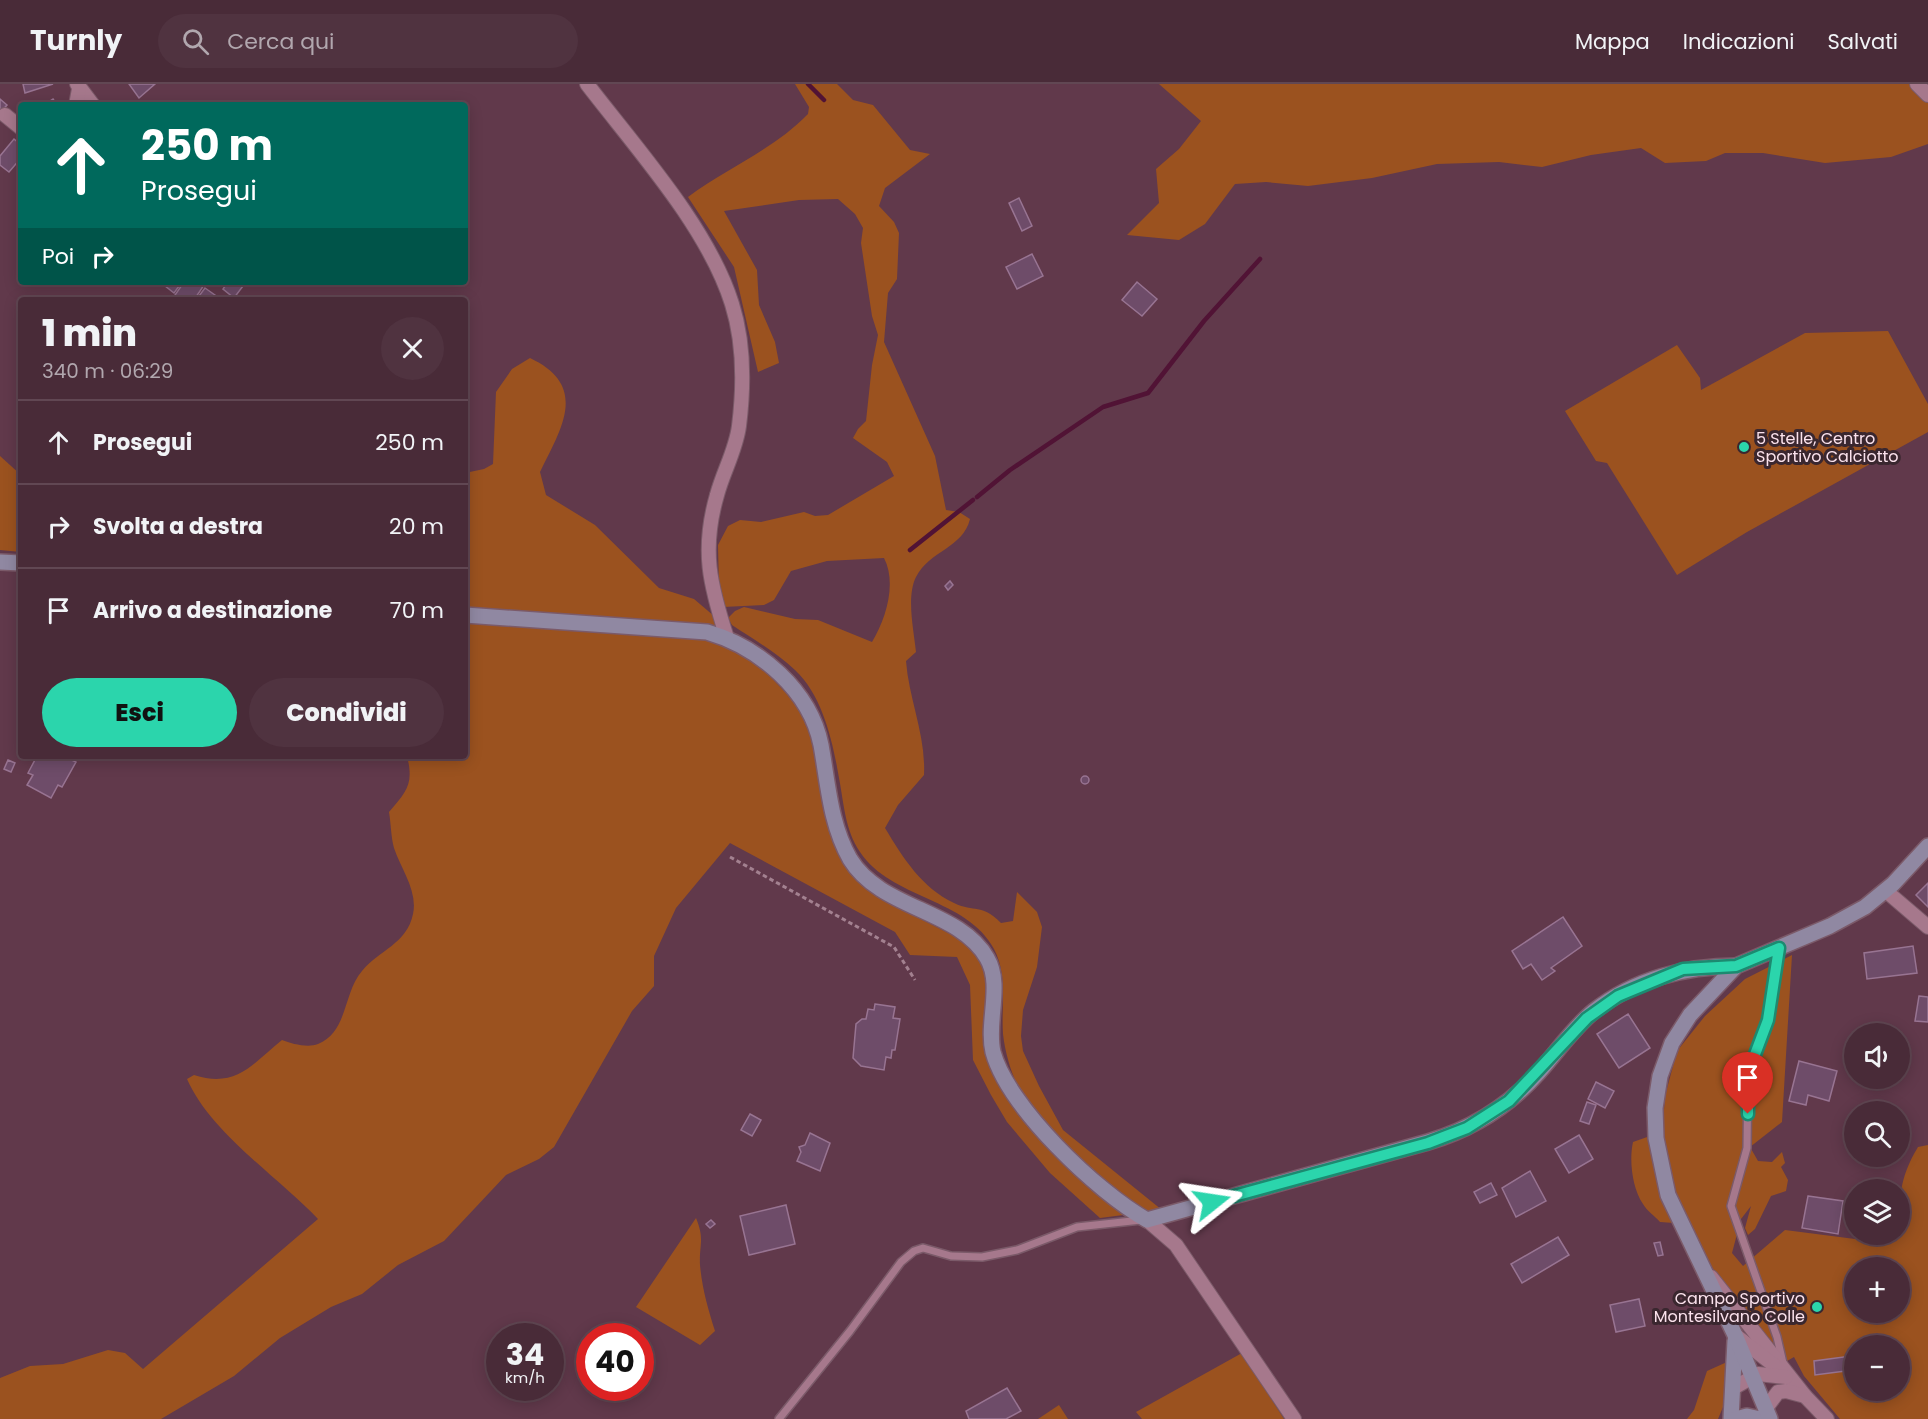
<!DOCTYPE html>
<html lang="it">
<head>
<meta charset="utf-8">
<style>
	body { margin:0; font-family:Poppins,sans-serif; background:#503340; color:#f1f3f6; height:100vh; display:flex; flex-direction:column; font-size:22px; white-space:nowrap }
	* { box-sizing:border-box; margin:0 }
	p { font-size:20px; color:#b1a7ae }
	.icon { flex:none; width:33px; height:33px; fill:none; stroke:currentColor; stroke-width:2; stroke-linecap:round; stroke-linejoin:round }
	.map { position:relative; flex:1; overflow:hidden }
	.panel { position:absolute; left:18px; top:213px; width:450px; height:462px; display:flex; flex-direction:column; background:#492b38; border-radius:6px; box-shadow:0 3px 15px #0003,0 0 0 2px #614753 }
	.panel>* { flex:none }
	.hud { position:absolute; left:18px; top:18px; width:450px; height:183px; border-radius:6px; box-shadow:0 3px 15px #0003,0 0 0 2px #614753; background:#00695c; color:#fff; overflow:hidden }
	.tools { position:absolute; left:1844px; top:939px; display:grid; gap:12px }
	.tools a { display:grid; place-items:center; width:66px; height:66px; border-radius:50%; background:#492b38; box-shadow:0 3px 15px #0003,0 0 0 2px #614753; font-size:30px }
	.speed { position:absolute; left:486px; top:1239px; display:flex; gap:12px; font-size:30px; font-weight:700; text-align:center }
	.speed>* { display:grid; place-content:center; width:78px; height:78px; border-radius:50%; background:#492b38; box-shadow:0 3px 15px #0003,0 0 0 2px #614753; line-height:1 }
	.speed small { font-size:15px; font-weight:400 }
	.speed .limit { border:9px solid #d22; background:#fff; color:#111 }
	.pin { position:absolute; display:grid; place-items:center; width:51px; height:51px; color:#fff; margin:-62px -26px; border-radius:50% 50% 50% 0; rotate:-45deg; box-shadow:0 0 6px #0007 }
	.pin .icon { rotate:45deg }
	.me { position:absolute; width:66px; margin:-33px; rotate:75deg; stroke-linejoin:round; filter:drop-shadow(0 0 4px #0008) }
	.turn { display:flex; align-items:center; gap:21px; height:126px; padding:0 24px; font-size:27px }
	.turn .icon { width:78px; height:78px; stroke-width:2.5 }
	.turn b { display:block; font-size:42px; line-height:51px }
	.then { display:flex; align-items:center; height:57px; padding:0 24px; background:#0003; gap:12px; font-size:22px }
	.round { display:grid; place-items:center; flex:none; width:63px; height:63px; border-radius:32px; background:#503340 }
	.summary { display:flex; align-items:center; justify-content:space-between; height:102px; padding:0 24px }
	h1 { font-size:36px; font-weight:800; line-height:45px }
	.button { display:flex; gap:12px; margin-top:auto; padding:12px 24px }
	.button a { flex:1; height:69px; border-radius:36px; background:#2bd5ac; color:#111; font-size:24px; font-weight:800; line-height:69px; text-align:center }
	.button a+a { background:#503340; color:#f1f3f6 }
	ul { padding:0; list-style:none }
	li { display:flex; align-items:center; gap:18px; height:84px; padding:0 24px; border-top:2px solid #614753 }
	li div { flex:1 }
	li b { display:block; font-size:22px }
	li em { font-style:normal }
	header { display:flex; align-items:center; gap:36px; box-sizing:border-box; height:84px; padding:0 30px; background:#492b38; border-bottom:2px solid #614753 }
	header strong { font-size:28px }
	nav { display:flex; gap:33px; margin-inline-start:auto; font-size:21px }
	.search { width:420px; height:54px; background:#503340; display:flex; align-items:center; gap:15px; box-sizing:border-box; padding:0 21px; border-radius:33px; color:#b1a7ae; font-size:22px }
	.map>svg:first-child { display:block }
	.green { fill:#9b521f; fill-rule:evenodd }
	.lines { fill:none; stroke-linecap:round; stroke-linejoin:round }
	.stream { stroke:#511335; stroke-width:4.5 }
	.building { fill:#6e4c69; stroke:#987492; stroke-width:1.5 }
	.lane-casing { stroke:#7b5a69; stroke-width:10 }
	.street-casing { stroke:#7b5a69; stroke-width:16 }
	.secondary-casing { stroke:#7b5a69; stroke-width:18 }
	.path { stroke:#a38190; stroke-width:3; stroke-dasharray:4.5 3; stroke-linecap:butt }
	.lane { stroke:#a6788c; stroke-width:7 }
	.street { stroke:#a6788c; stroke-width:14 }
	.secondary { stroke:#9088a2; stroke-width:15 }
	.route-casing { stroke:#1c8a70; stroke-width:15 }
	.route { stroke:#2bd5ac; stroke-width:10 }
	.poi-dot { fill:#2bd5ac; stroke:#3a272f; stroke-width:2 }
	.labels { text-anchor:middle; stroke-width:6; stroke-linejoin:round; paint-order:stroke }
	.poi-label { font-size:16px; fill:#fbe2ec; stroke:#3a272f; text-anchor:start }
</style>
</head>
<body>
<header>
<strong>Turnly</strong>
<div class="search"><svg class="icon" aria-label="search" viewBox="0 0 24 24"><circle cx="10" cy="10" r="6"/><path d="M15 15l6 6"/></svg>Cerca qui</div>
<nav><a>Mappa</a><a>Indicazioni</a><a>Salvati</a></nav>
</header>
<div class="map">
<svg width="1928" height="1335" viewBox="0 0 1928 1335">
	<rect width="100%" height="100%" fill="#61394b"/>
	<g class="green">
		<path d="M795,0H837L853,16L873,21L910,66L930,70L885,104L879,122L894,138L899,149L897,195L888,209L884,258L935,372L946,426L959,428L970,435C963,464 929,467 916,493C906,513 914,547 916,568L906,577C909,616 926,651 924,691L898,721L885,744C903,774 922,804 954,819C975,829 981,819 1001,839L1013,837L1017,808L1037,828L1042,843L1037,883L1023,926L1021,952L1023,967L1039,1002L1063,1046L1162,1126L1100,1134L1050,1089L1007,1038L991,1011L973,976L970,901L957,873L910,871L895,848L730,759L676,824L654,872V902L632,927L554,1063L539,1075L506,1091L444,1157L398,1181L362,1210L331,1223L280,1254L234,1292L161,1335H0V1294L30,1282L63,1280L108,1266L125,1269L143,1285L318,1135C278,1093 210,1048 187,995L194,991C237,1005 253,979 282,956C292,960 308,964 318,960C348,948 343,909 362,887C379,866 407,860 413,830C418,807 401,785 394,764C391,753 391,740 389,728C407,707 414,700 407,672H465V389L484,385L493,380L496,308L512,285L530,274C589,302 562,343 540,388L546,411L595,441L659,504L694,515L714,532L798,622L810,651L835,761L856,795L889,819L974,862L986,885L990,971L1042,1035C1036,1027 1028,1019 1022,1010C1012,993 1005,969 1003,950C1001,920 1008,892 994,865C967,814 891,815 860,768C845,746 844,720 839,694C833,659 823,612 795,586C777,569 753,555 732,541L728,534L735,527L744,523L795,535L818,536L872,558C886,535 897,499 884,474L827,477L791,487L774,516L764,521L723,523L719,506L718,461L728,442L740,436L761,438L804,428L815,432L828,431L894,392L887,378L853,354L858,345L866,337L872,281L878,251L872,232L861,159L863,144L855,130L838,115L799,116L724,127L757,186L759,221L775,258L779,279L758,288L734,183L688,113C728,83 773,66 808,30L809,23Z"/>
		<path d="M1159,0H1928V60L1891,73L1825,79L1763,69H1725L1706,77L1665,79L1641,64L1591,71L1542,83L1499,78L1437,80L1372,94L1308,102L1266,98L1235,100L1205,140L1179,156L1127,151L1159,119L1156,85L1179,65L1201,37Z"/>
		<path d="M1888,247L1928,320V348L1747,448L1677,491L1607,379L1596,377L1565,327L1677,261L1700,294L1701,306L1805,249Z"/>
		<path d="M0,372L21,391V468L0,466Z"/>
		<path d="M1792,871L1782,1038L1750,1063L1758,1077L1772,1078L1782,1068L1785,1079L1781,1083L1788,1096L1786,1107L1771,1112L1755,1145L1748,1151L1745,1144L1751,1122L1741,1135L1732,1169L1743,1182L1785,1146L1855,1155L1875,1151L1899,1150C1899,1116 1899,1094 1918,1063L1928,1061V1335H1840L1804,1292L1794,1273L1787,1277L1722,1201L1688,1140L1660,1138C1655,1132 1647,1127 1643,1120C1632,1104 1629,1076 1633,1058L1650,1052H1662L1665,1012L1677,967L1705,932L1745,895ZM1854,1184H1899V1228H1854ZM1854,1262H1899V1306H1854Z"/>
		<path d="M696,1134C705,1156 699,1160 700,1181C702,1204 708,1225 715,1247L700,1261L636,1223Z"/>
		<path d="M1242,1269L1284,1335H1142L1136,1328Z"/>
		<path d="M1727,1278L1723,1323L1718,1335H1687L1694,1326L1707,1287Z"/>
		<path d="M1059,1321L1068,1335H1038Z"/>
	</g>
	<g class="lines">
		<g class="stream">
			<path d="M808,0L824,16"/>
			<path d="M977,413L1010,386L1103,323L1148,309L1204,237L1260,175"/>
			<path d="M910,466L973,416"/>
		</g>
	</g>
	<g class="building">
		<path d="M23,0H53L25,9Z"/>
		<path d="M129,0H155L139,14Z"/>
		<path d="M0,15L7,21L0,29Z"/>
		<path d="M53,15L57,21H44Z"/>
		<path d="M14,55L21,61V74L9,88L0,81V72Z"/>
		<path d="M1019,114L1032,142L1022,147L1009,119Z"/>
		<path d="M1032,170L1043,192L1017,205L1006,183Z"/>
		<path d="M160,198H182L174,209Z"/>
		<path d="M184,198H206L194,216H182L175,211Z"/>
		<path d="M228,198H246L234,214L223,205Z"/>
		<path d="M1137,198L1157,215L1142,232L1122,216Z"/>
		<path d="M205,204L222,216H196Z"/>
		<path d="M950,497L953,501L948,506L945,502Z"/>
		<path d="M37,672H63L76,678L62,703L58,701L51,714L27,701L33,691L28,689Z"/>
		<path d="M8,676L15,679L11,688L4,685Z"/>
		<circle cx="1085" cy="696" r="4"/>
		<path d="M1928,799V823L1916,811Z"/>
		<path d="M1563,833L1582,862L1551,884L1555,887L1542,896L1531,880L1523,885L1512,867Z"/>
		<path d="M1913,862L1917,889L1867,895L1864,869Z"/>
		<path d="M1919,912L1928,913V938L1915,937Z"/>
		<path d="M875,920L895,923L893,934L900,935L895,966H892L891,974L886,973L884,986L861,982L853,974L856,940L862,935H866L868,925L874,926Z"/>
		<path d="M1628,930L1650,964L1619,984L1597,950Z"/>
		<path d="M1799,977L1837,987L1829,1017L1808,1011L1806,1021L1789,1017Z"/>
		<path d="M1596,998L1614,1007L1605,1024L1588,1015Z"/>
		<path d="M1587,1018L1596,1021L1589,1040L1580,1037Z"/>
		<path d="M750,1030L761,1036L752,1052L741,1046Z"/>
		<path d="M810,1049L830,1059L820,1087L797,1077L801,1068L799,1063L805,1061Z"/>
		<path d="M1579,1051L1593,1075L1569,1089L1555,1065Z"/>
		<path d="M1530,1087L1546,1117L1516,1133L1502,1104Z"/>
		<path d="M1491,1099L1497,1111L1480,1119L1474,1108Z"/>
		<path d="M1808,1112L1843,1117L1838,1150L1802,1144Z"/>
		<path d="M786,1121L795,1160L749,1171L740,1132Z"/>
		<path d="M711,1136L715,1140L710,1144L706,1140Z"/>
		<path d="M1558,1153L1569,1171L1522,1199L1511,1180Z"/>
		<path d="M1660,1158L1663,1171L1658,1172L1654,1159Z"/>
		<path d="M1639,1215L1645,1242L1616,1248L1610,1221Z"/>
		<path d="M1851,1272L1853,1286L1815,1291L1814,1277Z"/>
		<path d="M1007,1304L1021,1327L1006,1335H969L966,1327Z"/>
	</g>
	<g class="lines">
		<defs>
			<g id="lane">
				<path d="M1779,864L1768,936L1748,989L1747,1064L1731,1122L1777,1253L1783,1279"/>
				<path d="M779,1335L850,1247L901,1178L914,1167L923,1164L951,1172L982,1173L1017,1166L1077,1143L1141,1136"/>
			</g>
			<g id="street">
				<path d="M77,0L93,21"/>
				<path d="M587,0C636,64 708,143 732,220C744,258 744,302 739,342C736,366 723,388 717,411C701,466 710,501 727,554"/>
				<path d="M1917,0L1928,11"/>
				<path d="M76,21L79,5"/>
				<path d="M5,31L21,44"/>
				<path d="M1886,807L1928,843"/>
				<path d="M1147,1136L1176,1161L1294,1335"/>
				<path d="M1711,1193L1805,1312L1827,1335"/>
				<path d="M1735,1251L1775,1282"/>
				<path d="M1735,1303L1758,1290L1786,1293"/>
				<path d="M1766,1324L1778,1308L1786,1307L1805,1312"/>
			</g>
			<g id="secondary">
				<path d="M0,478L21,479"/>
				<path d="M465,531L707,548C759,563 810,606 821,661C828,699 830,740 850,775C881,826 959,825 987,874C1003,901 986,938 993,968C1008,1023 1097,1108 1147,1136L1428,1058C1472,1045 1508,1023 1539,988C1557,968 1573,944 1594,927C1635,895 1686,882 1736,882"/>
				<path d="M1731,1335L1735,1257"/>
				<path d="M1736,1335L1747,1332L1760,1335"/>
				<path d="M1770,1335L1735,1251L1668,1111L1656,1054L1655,1024L1660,992L1672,959L1690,931L1736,882L1830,842L1865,823L1893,800L1928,762"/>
			</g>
		</defs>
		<use href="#lane" class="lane-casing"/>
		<use href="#street" class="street-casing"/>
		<use href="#secondary" class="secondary-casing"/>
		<path class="path" d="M730,773L894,863L915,896"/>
		<use href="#lane" class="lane"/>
		<use href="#street" class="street"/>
		<use href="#secondary" class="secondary"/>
	</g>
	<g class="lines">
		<defs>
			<path id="route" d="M1212,1118L1428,1059L1467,1044L1509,1017L1587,934L1618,912L1683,885L1736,882L1779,864L1768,936L1748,989V1030"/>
		</defs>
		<use href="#route" class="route-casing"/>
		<use href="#route" class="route"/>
	</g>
	<g class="poi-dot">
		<circle cx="1744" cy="363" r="6"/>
		<circle cx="1817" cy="1223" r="6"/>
	</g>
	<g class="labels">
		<g class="poi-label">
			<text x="1756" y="360">5 Stelle, Centro<tspan x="1756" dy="18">Sportivo Calciotto</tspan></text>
			<text x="1805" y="1220" text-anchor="end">Campo Sportivo<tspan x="1805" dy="18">Montesilvano Colle</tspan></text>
		</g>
	</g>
</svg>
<div class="tools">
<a><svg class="icon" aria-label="sound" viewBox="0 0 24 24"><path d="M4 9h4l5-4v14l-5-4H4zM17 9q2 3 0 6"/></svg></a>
<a><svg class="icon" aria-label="search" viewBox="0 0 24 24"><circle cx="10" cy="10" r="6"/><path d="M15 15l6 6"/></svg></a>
<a><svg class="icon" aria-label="layers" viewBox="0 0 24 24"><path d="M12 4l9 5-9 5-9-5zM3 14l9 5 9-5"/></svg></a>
<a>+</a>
<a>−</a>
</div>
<div class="speed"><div>34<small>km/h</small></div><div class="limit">40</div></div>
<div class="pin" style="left:1748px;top:1030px;background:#d93025"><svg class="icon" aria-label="arrive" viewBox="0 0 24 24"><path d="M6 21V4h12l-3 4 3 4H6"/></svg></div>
<svg class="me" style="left:1212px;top:1118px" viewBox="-20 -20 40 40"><path d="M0-17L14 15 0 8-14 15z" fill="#2bd5ac" stroke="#fff" stroke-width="4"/></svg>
<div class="hud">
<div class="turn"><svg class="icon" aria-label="ahead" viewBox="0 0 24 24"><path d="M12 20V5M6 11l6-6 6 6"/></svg><div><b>250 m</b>Prosegui</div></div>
<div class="then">Poi<svg class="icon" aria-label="right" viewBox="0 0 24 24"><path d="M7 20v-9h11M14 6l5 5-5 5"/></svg></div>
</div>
<section class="panel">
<div class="summary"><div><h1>1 min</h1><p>340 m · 06:29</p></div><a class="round"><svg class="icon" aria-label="close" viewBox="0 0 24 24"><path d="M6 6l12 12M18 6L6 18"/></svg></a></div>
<ul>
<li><svg class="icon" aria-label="ahead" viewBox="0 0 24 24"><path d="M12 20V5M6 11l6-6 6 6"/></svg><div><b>Prosegui</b></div><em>250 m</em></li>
<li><svg class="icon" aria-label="right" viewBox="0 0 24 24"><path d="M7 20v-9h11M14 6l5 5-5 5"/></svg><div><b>Svolta a destra</b></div><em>20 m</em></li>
<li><svg class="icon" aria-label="arrive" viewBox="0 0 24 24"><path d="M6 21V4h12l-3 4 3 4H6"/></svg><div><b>Arrivo a destinazione</b></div><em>70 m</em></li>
</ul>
<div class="button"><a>Esci</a><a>Condividi</a></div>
</section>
</div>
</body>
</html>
